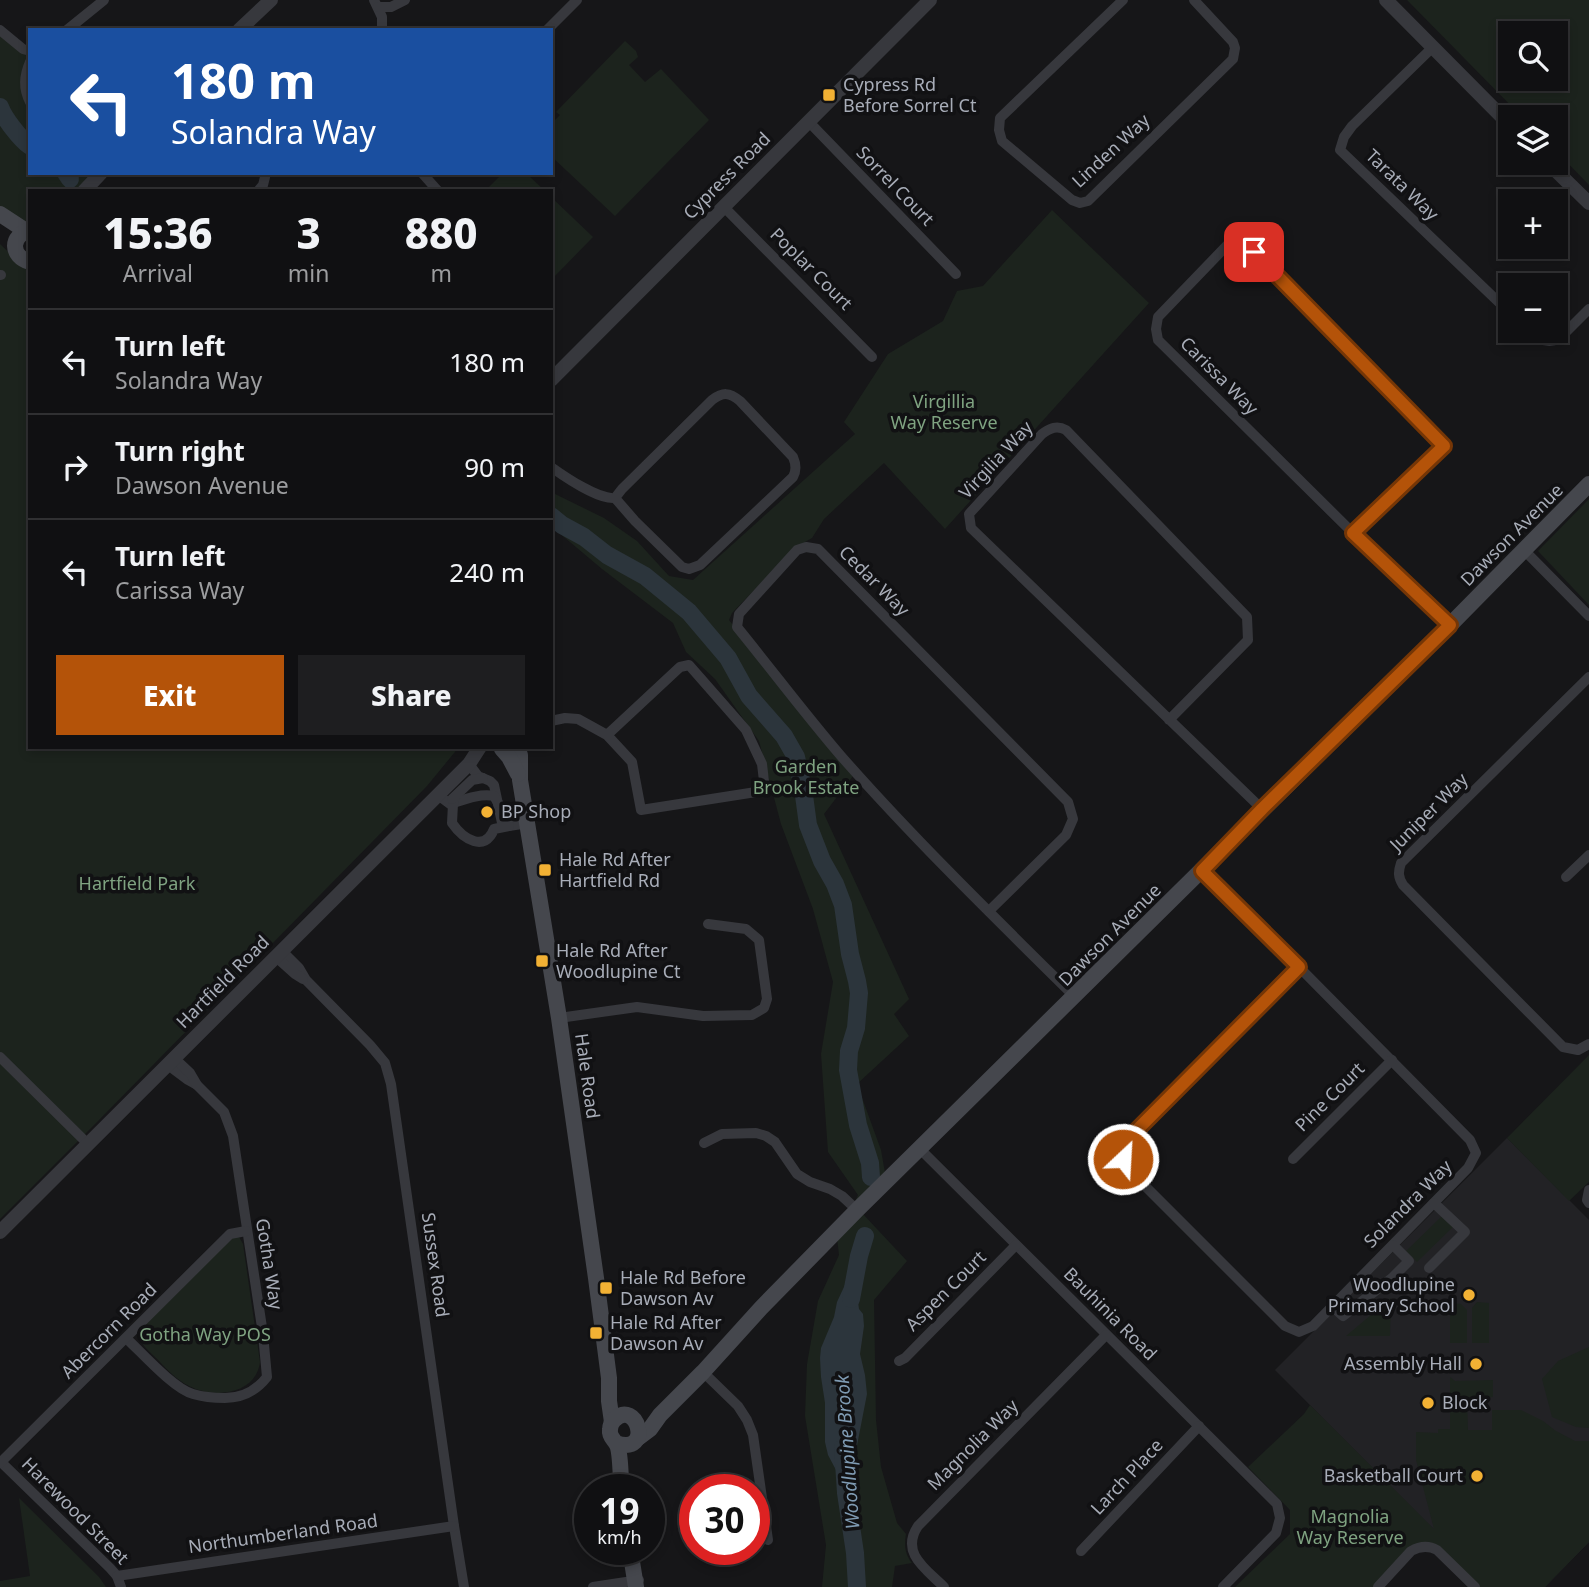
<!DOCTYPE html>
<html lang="en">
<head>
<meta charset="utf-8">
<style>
	body { margin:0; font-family:"Noto Sans",sans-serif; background:#1e1e20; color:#f1f3f6; height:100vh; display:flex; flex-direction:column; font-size:26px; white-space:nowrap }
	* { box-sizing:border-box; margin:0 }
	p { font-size:23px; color:#9c9d9f }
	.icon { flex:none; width:38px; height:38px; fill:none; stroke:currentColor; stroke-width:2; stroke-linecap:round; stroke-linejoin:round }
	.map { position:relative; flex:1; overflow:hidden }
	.drawer { position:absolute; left:28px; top:189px; width:525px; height:560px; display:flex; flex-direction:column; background:#101012; border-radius:0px; box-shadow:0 4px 10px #0003,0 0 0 2px #303032 }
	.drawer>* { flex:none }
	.banner { position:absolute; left:28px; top:28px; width:525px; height:147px; border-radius:0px; box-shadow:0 4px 10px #0003,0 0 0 2px #303032; background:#1a4fa0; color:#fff; overflow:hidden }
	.tools { position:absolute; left:1498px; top:21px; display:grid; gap:14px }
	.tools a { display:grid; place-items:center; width:70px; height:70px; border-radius:0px; background:#101012; box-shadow:0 4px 10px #0003,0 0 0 2px #303032; font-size:35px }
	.speed { position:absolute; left:574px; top:1474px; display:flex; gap:14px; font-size:35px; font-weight:700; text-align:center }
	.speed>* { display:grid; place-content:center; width:91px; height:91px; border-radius:50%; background:#101012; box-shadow:0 4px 10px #0003,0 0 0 2px #303032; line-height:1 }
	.speed small { font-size:18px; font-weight:400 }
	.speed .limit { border:10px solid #d22; background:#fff; color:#111 }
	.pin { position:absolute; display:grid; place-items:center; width:60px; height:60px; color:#fff; margin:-30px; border-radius:14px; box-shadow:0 4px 10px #0006 }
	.me { position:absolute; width:77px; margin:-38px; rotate:25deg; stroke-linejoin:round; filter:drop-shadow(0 0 5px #0008) }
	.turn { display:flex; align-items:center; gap:24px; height:147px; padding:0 28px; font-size:32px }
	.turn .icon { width:91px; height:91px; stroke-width:2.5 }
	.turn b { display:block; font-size:49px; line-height:60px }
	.eta { display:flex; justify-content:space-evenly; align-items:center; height:119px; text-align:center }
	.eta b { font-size:42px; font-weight:800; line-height:49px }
	.action { display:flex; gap:14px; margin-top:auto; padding:14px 28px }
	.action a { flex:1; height:80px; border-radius:0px; background:#b45309; color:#fff; font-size:28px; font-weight:800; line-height:80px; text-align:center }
	.action a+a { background:#1e1e20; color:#f1f3f6 }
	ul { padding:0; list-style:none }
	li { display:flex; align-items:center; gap:21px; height:105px; padding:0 28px; border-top:2px solid #303032 }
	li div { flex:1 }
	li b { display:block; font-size:26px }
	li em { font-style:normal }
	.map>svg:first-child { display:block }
	.built { fill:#222225 }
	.green { fill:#1c231d; fill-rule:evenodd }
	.water { fill:#2c353c }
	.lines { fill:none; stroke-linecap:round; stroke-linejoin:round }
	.river { stroke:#2c353c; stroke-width:18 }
	.minor { stroke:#37383d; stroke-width:10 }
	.tertiary { stroke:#37383d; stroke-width:14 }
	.secondary { stroke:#45474d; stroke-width:16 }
	.route-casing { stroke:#753606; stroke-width:18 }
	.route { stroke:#b45309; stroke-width:12 }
	.poi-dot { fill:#f2b134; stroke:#111113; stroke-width:2.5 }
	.labels { text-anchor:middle; stroke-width:7; stroke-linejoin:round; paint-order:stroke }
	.poi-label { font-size:18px; fill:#a8adb8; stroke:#111113; text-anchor:start }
	.street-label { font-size:18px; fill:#a8adb8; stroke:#111113 }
	.park-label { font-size:18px; fill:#7fa381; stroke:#111113 }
	.water-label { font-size:19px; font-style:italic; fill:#7f9bb3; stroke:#111113 }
</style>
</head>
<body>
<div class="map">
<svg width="1589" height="1587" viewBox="0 0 1589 1587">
	<rect width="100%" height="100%" fill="#161618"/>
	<path class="built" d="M1507,1138L1589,1220V1542L1545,1587H1491L1275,1370Z"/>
	<g class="green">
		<path d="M1407,0H1589V185L1556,151V117H1522ZM1510,33H1556V79H1510Z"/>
		<path d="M0,31L30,59V173H101L90,185L96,191H30V230L0,214Z"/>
		<path d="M625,41L636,51L638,57L629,65L645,82L661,69L709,120L615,216L551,156V124L560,115L556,112Z"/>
		<path d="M503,173H526L545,191H485Z"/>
		<path d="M551,197L593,237L552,279L551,278Z"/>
		<path d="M1052,210L1149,303L945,529L884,463L824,519L812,538L796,547L732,613L729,620L853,776L824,814L909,999L894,1014L909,1036L857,1084L881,1150L887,1184L862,1213L907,1261L874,1300L876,1420L881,1467L897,1523L906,1534C904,1545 905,1554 912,1563L895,1566L892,1587H822L826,1545L805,1416L807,1364L818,1301L839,1255L837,1238L858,1195L828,1152L821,1054L833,982L813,909L781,824L759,741L715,679L686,652L673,623L602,569L551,526V492L604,518L637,541L669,576L693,580L855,434L844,422L888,354L943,321L957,291L983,286Z"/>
		<path d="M0,244L30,273V747H459L427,786L99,1120L0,1219Z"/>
		<path d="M1589,499V605L1538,551Z"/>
		<path d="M1589,1055V1182L1569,1201L1507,1138Z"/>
		<path d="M1442,1216L1453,1227L1417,1262L1406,1251Z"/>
		<path d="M232,1237H239L243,1244L260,1362C256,1395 214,1399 189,1386C175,1379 166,1368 155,1357C147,1349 138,1343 139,1330Z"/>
		<path d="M1391,1298L1390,1336H1346Z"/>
		<path d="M1477,1302L1489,1303V1343H1472V1308Z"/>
		<path d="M1450,1303L1461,1304L1467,1310V1343H1450Z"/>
		<path d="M1589,1347V1428L1576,1427L1552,1417L1542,1379L1558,1361Z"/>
		<path d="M1450,1377L1455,1381L1493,1380V1397L1467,1398L1468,1430H1492V1410H1521L1543,1421L1556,1431L1575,1441H1589V1542L1545,1587H1471L1430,1549L1411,1551L1375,1587H1235L1290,1534V1510L1248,1467L1304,1414L1310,1405L1434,1529L1416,1460V1432L1438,1433V1429H1450Z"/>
		<path d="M19,1498L99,1577L106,1587H0V1581L30,1576Z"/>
	</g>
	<path class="water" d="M850,1274L861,1276L858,1302L859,1309L863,1314L864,1326L860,1354L865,1375L867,1394L854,1461L849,1469L842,1472L836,1470L828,1455L825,1442V1403L821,1377L820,1358L821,1348L834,1317L837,1302Z"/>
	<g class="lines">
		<g class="river">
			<path d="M0,107C4,118 20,139 30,146"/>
			<path d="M66,173L70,179"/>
			<path d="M551,516L562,525L584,537L607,555L645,576L689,612L728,658L749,696L784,736L796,757L803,788L808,825L822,861L835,884L843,905L850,954L857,981L859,993L856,1028L849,1051L848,1070L858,1125L870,1163L871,1177"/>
			<path d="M851,1299L859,1256L865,1236"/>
			<path d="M843,1448L846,1493L855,1553L857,1587"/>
		</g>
		<g class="minor">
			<path d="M374,0L382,17V30"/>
			<path d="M1123,0L1000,118L999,130L1002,141L1072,200L1080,203L1088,201L1233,59L1235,48L1233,42L1194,0"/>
			<path d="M378,7H391L405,0"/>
			<path d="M0,30L23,49L30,51"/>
			<path d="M67,30L104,0"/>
			<path d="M547,30L577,0"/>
			<path d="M1433,47L1352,126L1344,137L1340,150L1510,313"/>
			<path d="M30,62C24,76 23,88 30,102"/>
			<path d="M809,122L956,274"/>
			<path d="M422,173L438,191"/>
			<path d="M258,191L263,185L266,173"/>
			<path d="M724,207L872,357"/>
			<path d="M0,275H1"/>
			<path d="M1529,331C1538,340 1547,344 1559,339L1589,309"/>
			<path d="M551,467C565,477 599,500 615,498L635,521L682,567L689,569L700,565L793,477C797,470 796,464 793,457L740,401C729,392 723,392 712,400L622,489L615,498"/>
			<path d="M1353,533L1444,446L1254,252L1235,237L1158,317L1156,329L1158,340L1353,533L1450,625"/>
			<path d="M1524,550L1589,616"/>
			<path d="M1589,677L1401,863C1398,872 1398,877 1403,885L1563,1047L1578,1050L1589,1044"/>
			<path d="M1169,720L1248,640L1247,617L1066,430C1057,425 1050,428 1042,434L969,514L971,528L1262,809"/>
			<path d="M551,721L565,718L578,719L607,735L632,762L641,810L756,792L764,781L762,764L746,730L689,665L680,667L607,735"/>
			<path d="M469,764L478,776L490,781L494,785L502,823L509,826L528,823"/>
			<path d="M438,795L450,804C463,800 480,793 494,796L498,803"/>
			<path d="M455,797L453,804L452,823C463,839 485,853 494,829L509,826"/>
			<path d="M452,799L472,780L483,778"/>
			<path d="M1202,871L1299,967L1470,1140L1476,1153L1468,1168L1313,1326L1299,1332L1285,1326L1126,1167C1122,1157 1122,1151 1126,1141L1299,967"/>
			<path d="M1566,877L1589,855"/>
			<path d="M989,911L1066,835L1073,819L1068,802L818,549L806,547L797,550L739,614L737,627C772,670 805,714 841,756C915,840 995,918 1075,997"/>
			<path d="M282,951L299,968L306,980L370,1045L385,1063L391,1084L454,1526L464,1587"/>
			<path d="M276,957L295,974L303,979"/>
			<path d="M559,1018L637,1007L703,1016L752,1015L764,1008L767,999L759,940L746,929L708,924"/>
			<path d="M0,1057L88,1144"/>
			<path d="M168,1065L188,1080L197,1085"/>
			<path d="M704,1143L722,1134L756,1133L766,1136L775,1142L797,1174L810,1182L830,1189L842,1196L857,1210"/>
			<path d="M920,1149L1277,1504L1280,1518L1276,1533L1223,1587"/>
			<path d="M1107,1149H1123"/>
			<path d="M1293,1159L1392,1060"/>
			<path d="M1589,1190L1587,1200L1589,1203"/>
			<path d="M1429,1268L1465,1232L1434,1203"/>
			<path d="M1332,1306L1343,1316L1392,1278L1409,1261L1393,1245"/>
			<path d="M127,1339C142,1353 174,1389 193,1394C203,1397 215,1398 225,1398C243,1398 256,1391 267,1377L263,1334L233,1136L224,1112L197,1085L190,1073L174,1058"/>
			<path d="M899,1361L905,1358L1016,1245"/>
			<path d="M703,1372L738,1406L747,1420L753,1435L768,1540"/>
			<path d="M1,1462L110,1568L117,1576L121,1587"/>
			<path d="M0,1463L230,1234L246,1231"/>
			<path d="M1081,1551L1199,1426"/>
			<path d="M117,1576L454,1526"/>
			<path d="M593,1587L639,1580"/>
			<path d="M944,1587C926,1569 900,1553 918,1526L1106,1335"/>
			<path d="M1378,1587L1411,1551C1420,1546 1428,1545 1437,1550L1475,1587"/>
		</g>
		<g class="tertiary">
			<path d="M1386,0L1510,125"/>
			<path d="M239,30L271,0"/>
			<path d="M1548,163L1589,203"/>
			<path d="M84,191L101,173"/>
			<path d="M551,380L930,0"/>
			<path d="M0,1232L469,764L480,747"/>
		</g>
		<g class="secondary">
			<path d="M0,214L26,231"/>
			<path d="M30,230C10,236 10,256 30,262"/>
			<path d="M517,747L520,755V780L559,1018L596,1278L609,1378V1401L612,1422"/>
			<path d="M502,749L509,757L518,774"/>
			<path d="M638,1438L650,1429L660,1415L703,1372L761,1308L857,1210L1450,625L1589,484"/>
			<path d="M616,1443C654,1456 637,1397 614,1420C611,1423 610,1426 610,1430C609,1437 614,1439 617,1445C621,1453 620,1478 622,1489"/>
			<path d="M630,1549L636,1587"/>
		</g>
	</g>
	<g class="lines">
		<defs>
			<path id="route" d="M1123,1159L1122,1149L1126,1141L1299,967L1202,871L1262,809L1450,625L1353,533L1444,446L1254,252"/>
		</defs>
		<use href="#route" class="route-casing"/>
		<use href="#route" class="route"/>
	</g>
	<g class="poi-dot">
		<rect x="822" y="88" width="14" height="14" rx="3.5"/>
		<circle cx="487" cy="812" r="7"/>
		<rect x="538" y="863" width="14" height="14" rx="3.5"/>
		<rect x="535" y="954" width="14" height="14" rx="3.5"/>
		<rect x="599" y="1281" width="14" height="14" rx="3.5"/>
		<circle cx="1469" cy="1295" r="7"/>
		<rect x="589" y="1326" width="14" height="14" rx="3.5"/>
		<circle cx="1476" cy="1364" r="7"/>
		<circle cx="1428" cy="1403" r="7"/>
		<circle cx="1477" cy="1476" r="7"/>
	</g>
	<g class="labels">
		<g class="poi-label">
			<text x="843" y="91">Cypress Rd<tspan x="843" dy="21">Before Sorrel Ct</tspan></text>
			<text x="501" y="818">BP Shop</text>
			<text x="559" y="866">Hale Rd After<tspan x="559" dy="21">Hartfield Rd</tspan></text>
			<text x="556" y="957">Hale Rd After<tspan x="556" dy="21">Woodlupine Ct</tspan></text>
			<text x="620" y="1284">Hale Rd Before<tspan x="620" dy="21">Dawson Av</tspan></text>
			<text x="1455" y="1291" text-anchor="end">Woodlupine<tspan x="1455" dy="21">Primary School</tspan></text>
			<text x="610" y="1329">Hale Rd After<tspan x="610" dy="21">Dawson Av</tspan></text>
			<text x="1462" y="1370" text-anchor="end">Assembly Hall</text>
			<text x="1442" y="1409">Block</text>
			<text x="1463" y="1482" text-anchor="end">Basketball Court</text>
		</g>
		<g class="street-label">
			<text transform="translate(1111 151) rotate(-43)" y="6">Linden Way</text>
			<text transform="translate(727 176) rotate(-45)" y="6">Cypress Road</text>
			<text transform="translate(1402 185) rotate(44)" y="6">Tarata Way</text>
			<text transform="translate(895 186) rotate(46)" y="6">Sorrel Court</text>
			<text transform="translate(811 269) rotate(45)" y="6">Poplar Court</text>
			<text transform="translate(1219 376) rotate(45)" y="6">Carissa Way</text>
			<text transform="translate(996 460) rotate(-47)" y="6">Virgilia Way</text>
			<text transform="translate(1512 535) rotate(-45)" y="6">Dawson Avenue</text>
			<text transform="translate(874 581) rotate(45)" y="6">Cedar Way</text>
			<text transform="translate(1429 812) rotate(-45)" y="6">Juniper Way</text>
			<text transform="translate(1110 935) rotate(-45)" y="6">Dawson Avenue</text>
			<text transform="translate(223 982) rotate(-45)" y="6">Hartfield Road</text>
			<text transform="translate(587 1076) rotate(82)" y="6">Hale Road</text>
			<text transform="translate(1330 1097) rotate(-45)" y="6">Pine Court</text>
			<text transform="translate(1408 1204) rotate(-45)" y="6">Solandra Way</text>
			<text transform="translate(269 1264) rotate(81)" y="6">Gotha Way</text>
			<text transform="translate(435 1265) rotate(82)" y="6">Sussex Road</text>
			<text transform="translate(946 1291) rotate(-45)" y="6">Aspen Court</text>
			<text transform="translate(1110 1314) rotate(45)" y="6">Bauhinia Road</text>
			<text transform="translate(109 1331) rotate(-45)" y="6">Abercorn Road</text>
			<text transform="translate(973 1445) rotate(-45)" y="6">Magnolia Way</text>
			<text transform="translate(1127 1477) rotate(-47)" y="6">Larch Place</text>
			<text transform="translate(75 1511) rotate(45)" y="6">Harewood Street</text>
			<text transform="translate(283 1534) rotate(-8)" y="6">Northumberland Road</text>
		</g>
		<g class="park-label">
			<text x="944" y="408">Virgillia<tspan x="944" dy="21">Way Reserve</tspan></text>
			<text x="806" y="773">Garden<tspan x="806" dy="21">Brook Estate</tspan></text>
			<text x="137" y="890">Hartfield Park</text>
			<text x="205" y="1341">Gotha Way POS</text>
			<text x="1350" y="1523">Magnolia<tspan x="1350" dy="21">Way Reserve</tspan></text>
		</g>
		<g class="water-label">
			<text transform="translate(847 1452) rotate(-94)" y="7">Woodlupine Brook</text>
		</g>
	</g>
</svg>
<div class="tools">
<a><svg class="icon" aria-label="search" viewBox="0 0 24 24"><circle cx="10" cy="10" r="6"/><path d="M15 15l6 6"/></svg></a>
<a><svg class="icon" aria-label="layers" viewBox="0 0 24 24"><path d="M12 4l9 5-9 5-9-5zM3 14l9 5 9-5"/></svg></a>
<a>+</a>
<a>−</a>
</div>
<div class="speed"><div>19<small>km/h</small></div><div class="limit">30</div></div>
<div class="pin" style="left:1254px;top:252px;background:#d93025"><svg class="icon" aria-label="arrive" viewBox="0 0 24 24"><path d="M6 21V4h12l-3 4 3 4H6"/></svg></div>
<svg class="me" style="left:1123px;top:1159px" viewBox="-20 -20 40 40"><circle r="17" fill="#b45309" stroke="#fff" stroke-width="3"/><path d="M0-11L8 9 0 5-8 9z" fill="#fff"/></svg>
<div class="banner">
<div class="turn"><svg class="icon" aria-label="left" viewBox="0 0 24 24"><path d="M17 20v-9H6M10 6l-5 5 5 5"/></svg><div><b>180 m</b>Solandra Way</div></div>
</div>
<section class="drawer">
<div class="eta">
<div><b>15:36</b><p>Arrival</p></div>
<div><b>3</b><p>min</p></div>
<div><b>880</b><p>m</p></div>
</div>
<ul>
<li><svg class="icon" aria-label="left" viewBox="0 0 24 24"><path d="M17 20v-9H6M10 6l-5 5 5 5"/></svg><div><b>Turn left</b><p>Solandra Way</p></div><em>180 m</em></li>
<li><svg class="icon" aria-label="right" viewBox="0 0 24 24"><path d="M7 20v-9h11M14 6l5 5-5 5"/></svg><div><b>Turn right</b><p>Dawson Avenue</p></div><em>90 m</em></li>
<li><svg class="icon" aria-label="left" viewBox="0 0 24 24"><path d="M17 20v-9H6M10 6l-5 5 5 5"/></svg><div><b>Turn left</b><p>Carissa Way</p></div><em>240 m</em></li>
</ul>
<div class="action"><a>Exit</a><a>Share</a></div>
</section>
</div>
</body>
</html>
